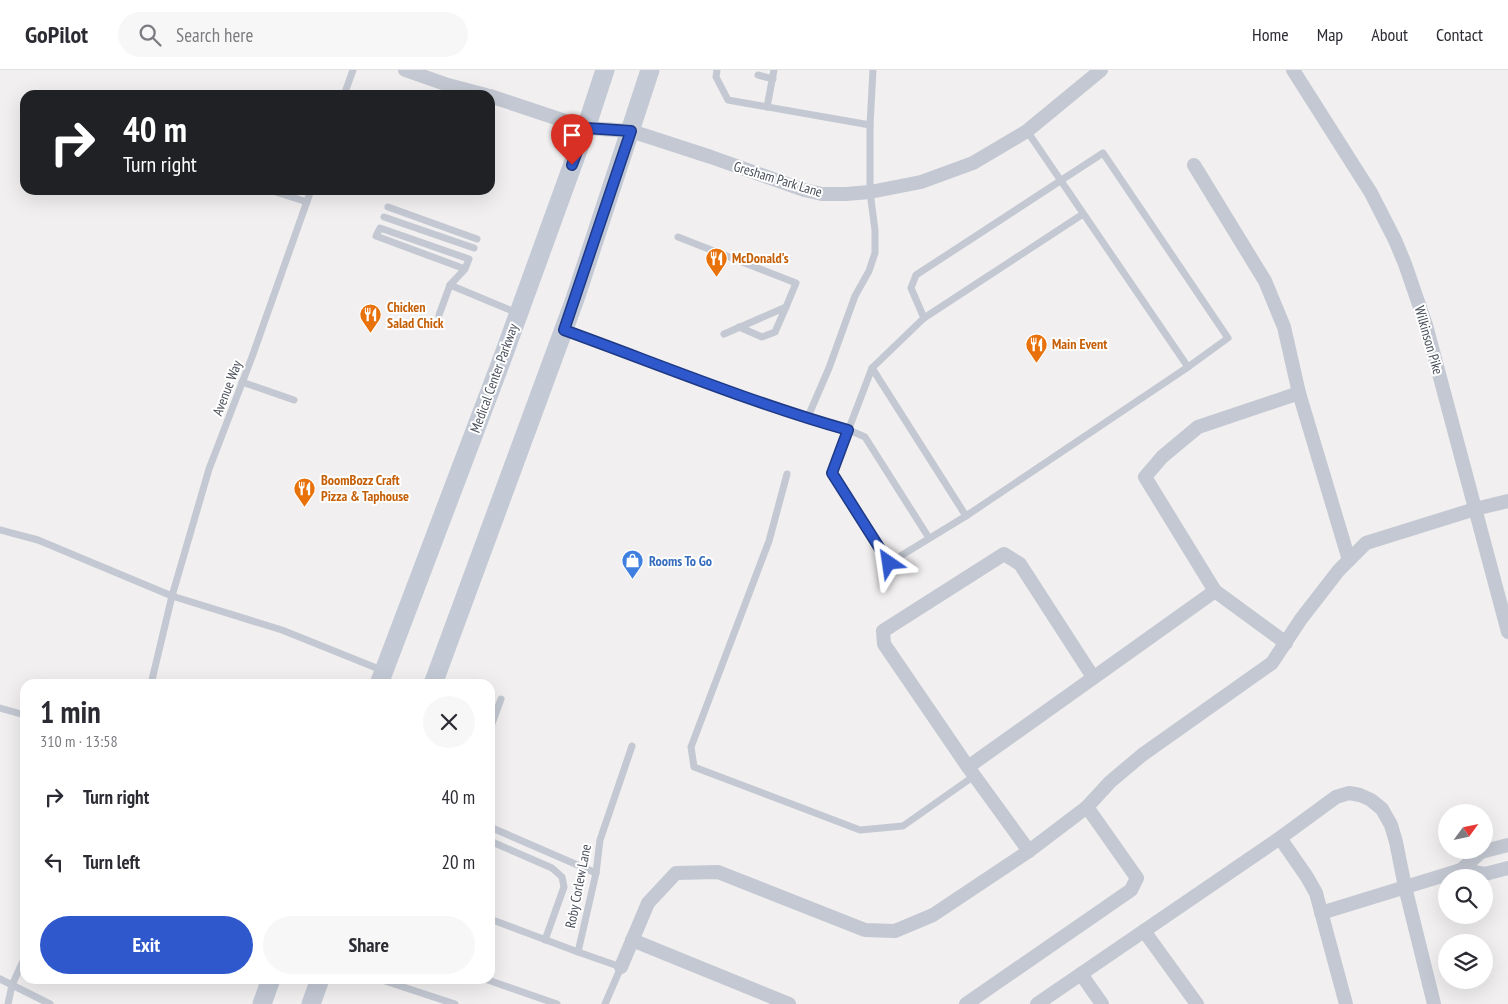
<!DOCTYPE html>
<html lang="en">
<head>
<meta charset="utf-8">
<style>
	body { margin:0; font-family:"PT Sans Narrow",sans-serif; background:#f7f7f7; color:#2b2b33; height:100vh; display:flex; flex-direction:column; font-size:19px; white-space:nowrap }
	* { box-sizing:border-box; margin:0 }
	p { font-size:16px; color:#7c7c81 }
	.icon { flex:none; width:28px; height:28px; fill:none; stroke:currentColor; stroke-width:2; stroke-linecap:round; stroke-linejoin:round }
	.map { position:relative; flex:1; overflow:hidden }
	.side { position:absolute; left:20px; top:609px; width:475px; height:305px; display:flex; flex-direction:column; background:#fff; border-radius:15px; box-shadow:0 5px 20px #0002 }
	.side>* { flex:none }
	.guide { position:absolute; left:20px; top:20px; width:475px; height:105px; border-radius:15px; box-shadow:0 5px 20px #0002; background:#202124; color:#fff; overflow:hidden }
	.needle { width:32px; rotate:57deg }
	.tools { position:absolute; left:1438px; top:734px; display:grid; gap:10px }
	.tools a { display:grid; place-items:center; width:55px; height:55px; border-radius:50%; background:#fff; box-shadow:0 5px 20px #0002; font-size:25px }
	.pin { position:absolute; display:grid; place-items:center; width:42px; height:42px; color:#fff; margin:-51px -21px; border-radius:50% 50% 50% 0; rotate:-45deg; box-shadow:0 0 5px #0007 }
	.pin .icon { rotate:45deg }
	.me { position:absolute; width:55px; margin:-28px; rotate:328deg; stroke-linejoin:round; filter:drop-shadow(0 0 4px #0008) }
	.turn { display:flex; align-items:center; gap:18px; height:105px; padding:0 20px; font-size:22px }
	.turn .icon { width:65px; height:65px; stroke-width:2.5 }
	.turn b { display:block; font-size:35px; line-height:42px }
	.round { display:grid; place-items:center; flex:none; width:52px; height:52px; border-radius:26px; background:#f7f7f7 }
	.overview { display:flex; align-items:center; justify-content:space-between; height:85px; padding:0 20px }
	h1 { font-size:30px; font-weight:700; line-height:38px }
	.button { display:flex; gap:10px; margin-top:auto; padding:10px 20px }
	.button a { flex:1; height:58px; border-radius:30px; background:#2e58cc; color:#fff; font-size:20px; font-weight:700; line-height:58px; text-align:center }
	.button a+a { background:#f7f7f7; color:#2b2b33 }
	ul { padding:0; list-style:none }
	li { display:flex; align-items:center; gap:15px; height:65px; padding:0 20px }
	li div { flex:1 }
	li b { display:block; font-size:19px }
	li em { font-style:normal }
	header { display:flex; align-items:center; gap:30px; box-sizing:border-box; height:70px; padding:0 25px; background:#fff; border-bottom:1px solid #e1e1e2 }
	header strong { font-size:24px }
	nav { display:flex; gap:28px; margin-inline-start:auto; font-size:18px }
	.search { width:350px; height:45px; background:#f7f7f7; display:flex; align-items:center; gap:12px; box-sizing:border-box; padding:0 18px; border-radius:28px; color:#7c7c81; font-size:19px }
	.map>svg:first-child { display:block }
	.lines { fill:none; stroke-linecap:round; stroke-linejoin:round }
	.service { stroke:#c3c8d2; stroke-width:7 }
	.minor { stroke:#c3c8d2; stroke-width:14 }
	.secondary { stroke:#c3c9d5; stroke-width:19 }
	.route-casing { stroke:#1e3985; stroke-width:12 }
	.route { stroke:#2e58cc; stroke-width:9 }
	.labels { text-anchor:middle; stroke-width:4; stroke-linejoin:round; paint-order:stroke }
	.street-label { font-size:14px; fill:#494f5a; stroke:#fff }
	.food-label { font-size:14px; font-weight:bold; fill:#c56008; stroke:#fff; text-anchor:start }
	.shop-label { font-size:14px; font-weight:bold; fill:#366cbe; stroke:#fff; text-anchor:start }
</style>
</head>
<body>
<header>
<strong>GoPilot</strong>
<div class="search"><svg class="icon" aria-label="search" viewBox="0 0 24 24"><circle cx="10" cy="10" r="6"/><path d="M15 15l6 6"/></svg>Search here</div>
<nav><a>Home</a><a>Map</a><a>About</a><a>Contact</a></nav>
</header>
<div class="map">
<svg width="1508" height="934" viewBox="0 0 1508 934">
	<rect width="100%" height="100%" fill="#f1efef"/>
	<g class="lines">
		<g class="service">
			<path d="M758,5L773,9"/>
			<path d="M344,25L353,0"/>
			<path d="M767,37L774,0"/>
			<path d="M870,55L873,0"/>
			<path d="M1027,61L1188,297L966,446L889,493L832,403L872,298L924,248L1083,144"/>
			<path d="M270,120L307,132"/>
			<path d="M388,137L477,169"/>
			<path d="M384,147L474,178"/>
			<path d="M678,167L796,213L786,237L724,264"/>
			<path d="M465,199L376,166L380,158L469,189L465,199L450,215L517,243"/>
			<path d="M439,245L450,215"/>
			<path d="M924,248L911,218L916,205L1103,83L1228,268L1188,297"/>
			<path d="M739,257L762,267L775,262L786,237"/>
			<path d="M564,260L807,349L829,298L855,226L869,201L875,183V160L870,122V55L728,30L716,7L717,0"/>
			<path d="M872,298L966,446"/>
			<path d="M242,312L294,330"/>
			<path d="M807,349L849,360L865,367L929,468"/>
			<path d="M787,404L769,471L691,677L694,697L860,760L903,756L974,706"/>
			<path d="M0,460L38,470L172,526L282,560L384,601"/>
			<path d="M151,614L172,526L209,399L252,287L311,120"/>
			<path d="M0,638L25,645"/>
			<path d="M490,659L501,629"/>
			<path d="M490,757L596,803"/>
			<path d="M490,771L552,798L562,807L564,817L545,870"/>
			<path d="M490,849L578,882"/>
			<path d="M0,909L50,934"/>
			<path d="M379,909L455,934"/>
			<path d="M485,909L557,934"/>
			<path d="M8,934L12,915L25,887"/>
			<path d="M605,934L621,897L578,882L596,803L600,770L632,676"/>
		</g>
		<g class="minor">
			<path d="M405,0L448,15L486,25"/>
			<path d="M1293,0L1371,123L1395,170L1405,194L1426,255L1508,562"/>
			<path d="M490,26L586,58L631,61L711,87L804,120L822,124H846L870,122L921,112L973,93L1027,61L1101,0"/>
			<path d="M1194,95L1265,211L1284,257L1299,323"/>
			<path d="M1215,521L1145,407L1162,387L1198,357L1299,323L1349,490"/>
			<path d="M968,697L884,574L883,561L1004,484L1020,494L1093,607"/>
			<path d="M1280,768L1307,807L1316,823L1346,934"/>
			<path d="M1508,775L1481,782L1461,800L1485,804L1508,798"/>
			<path d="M1029,781L968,697L1215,521L1286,573"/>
			<path d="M1321,843L1461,800"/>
			<path d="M1144,861L1197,934"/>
			<path d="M632,870L789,934"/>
			<path d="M621,897L648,833L676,803L718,802L865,860L895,861L933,845L1029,781L1087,737L1110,712L1142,685L1272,593L1301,549L1339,500L1366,473L1475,439L1508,431"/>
			<path d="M1081,904L1102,934"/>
			<path d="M966,934L1131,820L1137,808L1087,737"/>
			<path d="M1037,934L1280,768L1336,727L1349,723L1360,725L1371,730L1382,739L1391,755L1396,772L1405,817L1434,934"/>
		</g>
		<g class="secondary">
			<path d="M379,614L501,292L586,58L605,0"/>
			<path d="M433,614L575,229L650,0"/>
			<path d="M262,934L271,909"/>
			<path d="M311,934L320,909"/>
		</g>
	</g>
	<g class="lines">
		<defs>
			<path id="route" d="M572,95L586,58L631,61L564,260C658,294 752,333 848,360L832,403L889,493"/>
		</defs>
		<use href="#route" class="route-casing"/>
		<use href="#route" class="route"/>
	</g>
	<defs>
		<symbol id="restaurant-pin" viewBox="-11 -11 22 30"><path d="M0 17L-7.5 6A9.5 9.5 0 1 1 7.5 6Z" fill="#e8710a" stroke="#fff"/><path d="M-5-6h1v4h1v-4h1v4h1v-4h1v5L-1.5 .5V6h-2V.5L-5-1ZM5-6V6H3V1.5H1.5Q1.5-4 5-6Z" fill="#fff"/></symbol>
		<symbol id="shop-pin" viewBox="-11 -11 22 30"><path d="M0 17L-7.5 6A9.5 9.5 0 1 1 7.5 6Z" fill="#3f7fe0" stroke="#fff"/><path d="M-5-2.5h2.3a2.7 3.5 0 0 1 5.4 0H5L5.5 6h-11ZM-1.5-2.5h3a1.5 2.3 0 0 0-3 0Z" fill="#fff"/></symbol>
	</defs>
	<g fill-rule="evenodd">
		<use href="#restaurant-pin" x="704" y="176" width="25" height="34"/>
		<use href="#restaurant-pin" x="358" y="232" width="25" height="34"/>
		<use href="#restaurant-pin" x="1024" y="262" width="25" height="34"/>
		<use href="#restaurant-pin" x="292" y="406" width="25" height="34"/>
		<use href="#shop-pin" x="620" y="478" width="25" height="34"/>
	</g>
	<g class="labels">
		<g class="street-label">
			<text transform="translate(778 109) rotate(17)" y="5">Gresham Park Lane</text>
			<text transform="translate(1429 270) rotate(74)" y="5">Wilkinson Pike</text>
			<text transform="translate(494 308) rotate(-70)" y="5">Medical Center Parkway</text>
			<text transform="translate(227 318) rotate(-69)" y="5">Avenue Way</text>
			<text transform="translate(578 816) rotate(-79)" y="5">Roby Corlew Lane</text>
		</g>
		<g class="food-label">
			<text x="732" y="193">McDonald's</text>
			<text x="387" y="242">Chicken<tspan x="387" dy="16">Salad Chick</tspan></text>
			<text x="1052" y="279">Main Event</text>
			<text x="321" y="415">BoomBozz Craft<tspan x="321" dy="16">Pizza &amp; Taphouse</tspan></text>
		</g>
		<g class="shop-label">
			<text x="649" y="496">Rooms To Go</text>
		</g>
	</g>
</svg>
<div class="tools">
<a><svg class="needle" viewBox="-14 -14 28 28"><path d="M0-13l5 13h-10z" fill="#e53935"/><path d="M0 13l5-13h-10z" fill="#7c7c81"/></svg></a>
<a><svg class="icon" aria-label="search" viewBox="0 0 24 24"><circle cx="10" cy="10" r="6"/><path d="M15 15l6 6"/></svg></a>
<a><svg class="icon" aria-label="layers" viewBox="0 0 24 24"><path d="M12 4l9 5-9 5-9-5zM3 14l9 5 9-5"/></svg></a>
</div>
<div class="pin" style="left:572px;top:95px;background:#d93025"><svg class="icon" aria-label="arrive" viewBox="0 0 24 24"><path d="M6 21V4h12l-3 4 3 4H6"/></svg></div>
<svg class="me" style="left:889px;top:493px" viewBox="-20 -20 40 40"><path d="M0-17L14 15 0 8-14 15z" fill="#2e58cc" stroke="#fff" stroke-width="4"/></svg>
<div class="guide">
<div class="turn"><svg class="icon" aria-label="right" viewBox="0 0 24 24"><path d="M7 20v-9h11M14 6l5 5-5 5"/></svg><div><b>40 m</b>Turn right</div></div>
</div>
<section class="side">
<div class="overview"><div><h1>1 min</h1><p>310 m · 13:58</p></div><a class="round"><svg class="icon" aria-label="close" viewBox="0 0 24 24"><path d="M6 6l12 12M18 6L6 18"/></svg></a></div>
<ul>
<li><svg class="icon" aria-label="right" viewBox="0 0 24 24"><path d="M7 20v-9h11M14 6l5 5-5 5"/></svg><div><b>Turn right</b></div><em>40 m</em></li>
<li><svg class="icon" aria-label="left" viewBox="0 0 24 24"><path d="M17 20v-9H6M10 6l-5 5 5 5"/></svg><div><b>Turn left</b></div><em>20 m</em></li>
</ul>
<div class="button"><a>Exit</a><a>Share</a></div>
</section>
</div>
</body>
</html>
